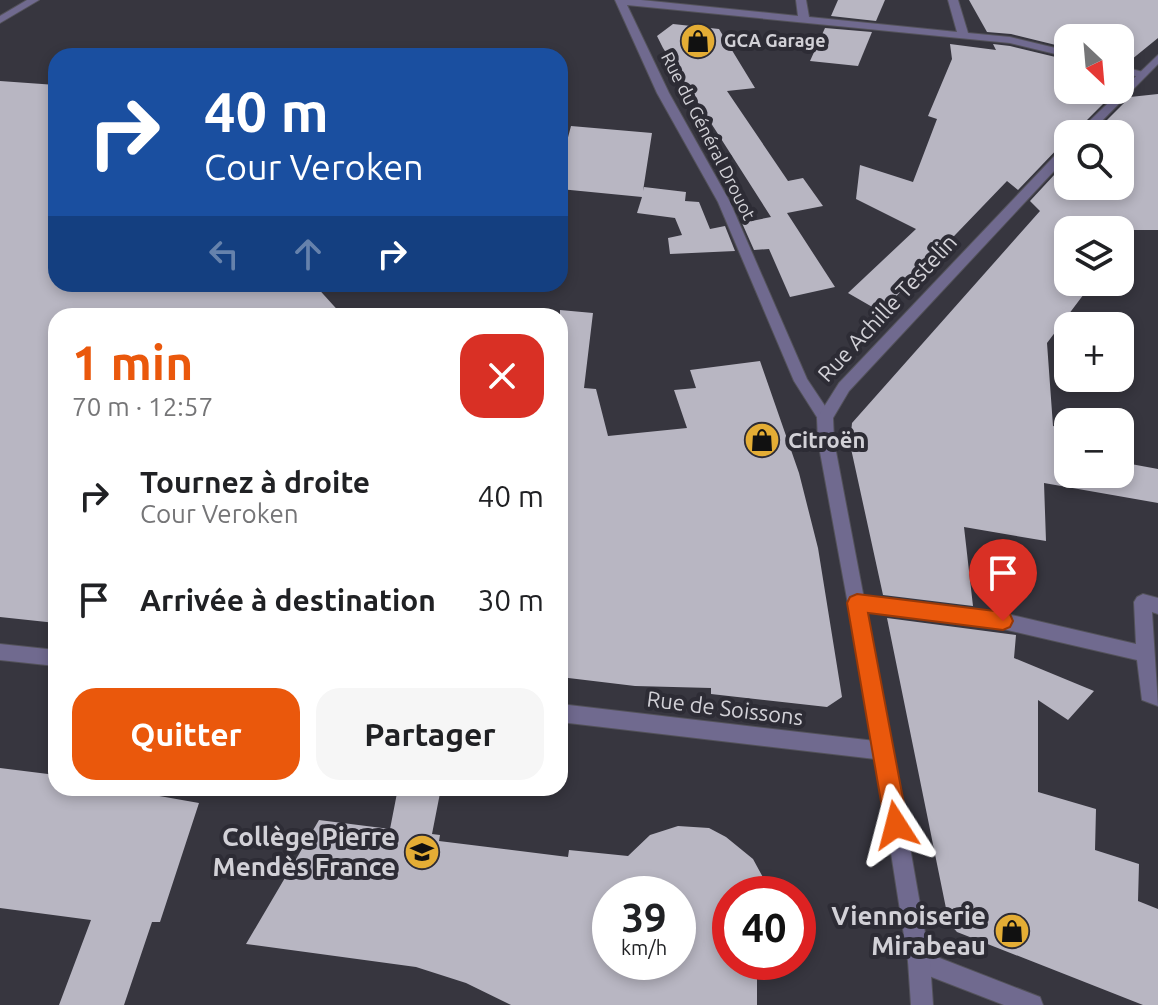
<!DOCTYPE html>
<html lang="fr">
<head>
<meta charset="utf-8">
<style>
	body { margin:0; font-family:Ubuntu,sans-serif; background:#f6f6f6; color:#202124; height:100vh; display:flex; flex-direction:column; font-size:30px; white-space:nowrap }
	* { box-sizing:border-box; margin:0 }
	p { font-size:26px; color:#757577 }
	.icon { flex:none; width:44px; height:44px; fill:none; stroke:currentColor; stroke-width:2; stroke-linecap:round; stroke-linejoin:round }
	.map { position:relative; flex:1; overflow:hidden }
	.panel { position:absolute; left:48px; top:308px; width:520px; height:488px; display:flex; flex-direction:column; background:#fff; border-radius:24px; box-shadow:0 4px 12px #0003 }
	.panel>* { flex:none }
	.banner { position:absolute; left:48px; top:48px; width:520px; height:244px; border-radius:24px; box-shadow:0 4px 12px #0003; background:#1a4fa0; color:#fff; overflow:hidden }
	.needle { width:52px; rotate:154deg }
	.tools { position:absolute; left:1054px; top:24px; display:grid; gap:16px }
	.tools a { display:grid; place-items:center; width:80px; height:80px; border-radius:16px; background:#fff; box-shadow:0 4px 12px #0003; font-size:40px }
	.speed { position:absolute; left:592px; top:876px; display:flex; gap:16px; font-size:40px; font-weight:700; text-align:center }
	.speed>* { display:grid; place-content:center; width:104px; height:104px; border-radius:50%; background:#fff; box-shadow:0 4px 12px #0003; line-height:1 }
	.speed small { font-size:20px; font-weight:400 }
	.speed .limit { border:12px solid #d22; background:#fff; color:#111 }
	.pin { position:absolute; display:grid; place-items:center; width:68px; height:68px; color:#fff; margin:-82px -34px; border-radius:50% 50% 50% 0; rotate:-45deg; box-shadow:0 0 8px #0007 }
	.pin .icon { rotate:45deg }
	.me { position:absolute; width:88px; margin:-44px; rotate:351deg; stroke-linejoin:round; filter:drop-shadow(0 0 6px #0008) }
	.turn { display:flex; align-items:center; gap:28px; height:168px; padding:0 24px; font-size:36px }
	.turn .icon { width:104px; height:104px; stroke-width:2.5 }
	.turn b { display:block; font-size:56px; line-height:68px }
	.lanes { display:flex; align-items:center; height:76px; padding:0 24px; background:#0003; justify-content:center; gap:40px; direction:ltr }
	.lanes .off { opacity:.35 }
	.round { display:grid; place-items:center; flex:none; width:84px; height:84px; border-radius:24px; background:#f6f6f6 }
	.headline { display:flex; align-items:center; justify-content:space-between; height:136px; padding:0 24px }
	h1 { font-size:48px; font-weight:700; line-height:60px; color:#ea580c }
	.button { display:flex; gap:16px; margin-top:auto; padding:16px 24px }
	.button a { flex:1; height:92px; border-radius:24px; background:#ea580c; color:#fff; font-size:32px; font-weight:700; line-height:92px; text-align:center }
	.button a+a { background:#f6f6f6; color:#202124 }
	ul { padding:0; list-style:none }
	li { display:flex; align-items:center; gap:24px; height:104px; padding:0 24px }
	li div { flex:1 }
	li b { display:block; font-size:30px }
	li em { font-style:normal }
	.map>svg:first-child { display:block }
	.building { fill:#b8b6c2; fill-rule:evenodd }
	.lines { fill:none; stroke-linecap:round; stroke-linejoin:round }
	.service-casing { stroke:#53525a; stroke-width:2 }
	.minor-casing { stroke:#53525a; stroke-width:2 }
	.tertiary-casing { stroke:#53525a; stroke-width:2 }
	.service { fill:#706a8f; fill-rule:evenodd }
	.minor { fill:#706a8f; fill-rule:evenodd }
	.tertiary { fill:#706a8f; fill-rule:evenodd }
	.route { fill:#ea580c; stroke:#983908; stroke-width:2 }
	.labels { text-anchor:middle; stroke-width:8; stroke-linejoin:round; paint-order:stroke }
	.far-poi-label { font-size:18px; font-weight:bold; fill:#d2d1d7; stroke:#2d2c35; text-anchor:start }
	.far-street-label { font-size:18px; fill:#d2d1d7; stroke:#2d2c35 }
	.street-label { font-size:22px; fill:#d2d1d7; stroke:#2d2c35 }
	.poi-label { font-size:22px; font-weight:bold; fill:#d2d1d7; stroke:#2d2c35; text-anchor:start }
	.near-poi-label { font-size:26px; font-weight:bold; fill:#d2d1d7; stroke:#2d2c35; text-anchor:end }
</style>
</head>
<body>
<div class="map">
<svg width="1158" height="1005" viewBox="0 0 1158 1005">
	<rect width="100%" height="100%" fill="#37363f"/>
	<g class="building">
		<path d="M838,0H885L876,21L831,16Z"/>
		<path d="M969,0H1158V38L1126,64L1120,63V38H1068V48L1011,34L987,32Z"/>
		<path d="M673,24L719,29L755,88L727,91L788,181L803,178L823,206L787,213L835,287L790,297L769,249L754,250L742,223L771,217L663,48L657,36Z"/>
		<path d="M825,28L872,32L858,66L810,61Z"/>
		<path d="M950,44L996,50L993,44L1010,46L1068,60V90H1093L1076,103L1108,99L1073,134H1068V142L1062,144L1018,190L1007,181L881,312L848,293L916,229L856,199L860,165L913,182L937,119L928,116L952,59Z"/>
		<path d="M0,81L56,85V284H314L343,316H56V623L0,617Z"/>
		<path d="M1158,94V230H1134L1133,257L1120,253V230H1068V282H1093L1047,343L1053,426L1068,429V474H1120V462L1158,469V503L1044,483L1046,541L964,527L973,606L883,595L850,444L852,423L1040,211L1030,201L1068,160V186H1120V134H1093L1130,97Z"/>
		<path d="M571,126L652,133L643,191L644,187L686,192L685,201L699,202L710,229L725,226L735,251L670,254L668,238L682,235L675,218L637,213L642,197L560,189V168Z"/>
		<path d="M560,310L593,313L584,388L596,389L608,436L687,428L674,390L696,388L690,370L760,361L799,473L818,548L842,697L827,707L711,694V688L635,686L560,677Z"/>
		<path d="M887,618L1016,635L1014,658L1094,691L1068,720L1038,700V792L1096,809L1095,850L1139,864L1138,901L1158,909V1005H1143L1077,979L957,932L949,923Z"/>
		<path d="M0,768L56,775V788H114L199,803L160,922H152L124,1005H59L91,920L0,908Z"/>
		<path d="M398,788H441L432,834L440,835L439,841L568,857L569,850L628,856L650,835L678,826L709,828L726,837L753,859L772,894H730V962H757V1005H511L466,983L416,967L246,944L319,820L390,829ZM610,894H678V962H610Z"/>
	</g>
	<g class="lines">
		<defs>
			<path id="service" d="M27,0H39L0,23V16Z"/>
			<g id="minor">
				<path d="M615,0H641L798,16L796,0H806L809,17L957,32L948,0H958L968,33L1010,37L1068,51V57L1010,43L627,5L669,93L730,202L807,379L833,418L830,422H820L794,381L718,202L657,93Z"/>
				<path d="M1120,66L1143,72L1144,74L1139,77L1120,72Z"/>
				<path d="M1143,594L1158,598V614L1152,612L1158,706L1142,700L1137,660L1003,629L857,611L851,608L848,603L851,598L857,595L1003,613L1136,644L1134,602L1137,597Z"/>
				<path d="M0,644L56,650V666L0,660Z"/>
				<path d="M560,704L884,742L891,744L893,751L891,758L884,760L560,722Z"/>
				<path d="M919,950L1040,997L1043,1005H1004L911,969L908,961L911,953Z"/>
			</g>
			<g id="tertiary">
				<path d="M1158,55V64L1089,134H1076Z"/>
				<path d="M1068,145V156L849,391L833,418L834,441L893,751L930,961L933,1005H911L908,961L875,751L818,441L817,418L839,383L1064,146Z"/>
			</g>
		</defs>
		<use href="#service" class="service-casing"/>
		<use href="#minor" class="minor-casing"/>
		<use href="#tertiary" class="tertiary-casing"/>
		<use href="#service" class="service"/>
		<use href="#minor" class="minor"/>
		<use href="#tertiary" class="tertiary"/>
	</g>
	<path class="route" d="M857,594L1003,612L1010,614L1013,621L1010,627L1003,630L868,613L908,825L904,833L896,837L888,833L885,825L847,603L850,597Z"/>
	<defs>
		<symbol id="shop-disc" viewBox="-11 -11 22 22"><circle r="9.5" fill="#e4ad35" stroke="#2d2c35"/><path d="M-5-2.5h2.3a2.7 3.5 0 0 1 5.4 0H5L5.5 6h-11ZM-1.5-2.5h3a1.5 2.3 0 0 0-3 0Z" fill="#111"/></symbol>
		<symbol id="school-disc" viewBox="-11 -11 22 22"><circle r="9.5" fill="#e4ad35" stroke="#2d2c35"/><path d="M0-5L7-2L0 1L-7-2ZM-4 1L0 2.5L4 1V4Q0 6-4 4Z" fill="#111"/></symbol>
	</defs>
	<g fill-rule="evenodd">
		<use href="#shop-disc" x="678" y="21" width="40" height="40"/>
		<use href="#shop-disc" x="742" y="420" width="40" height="40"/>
		<use href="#school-disc" x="402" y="832" width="40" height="40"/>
		<use href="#shop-disc" x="992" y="911" width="40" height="40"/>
	</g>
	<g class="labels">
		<g class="far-poi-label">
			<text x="724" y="47">GCA Garage</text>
		</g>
		<g class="far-street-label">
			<text transform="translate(708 136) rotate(63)" y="6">Rue du Général Drouot</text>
		</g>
		<g class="street-label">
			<text transform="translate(887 308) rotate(-47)" y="8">Rue Achille Testelin</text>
			<text transform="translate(725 708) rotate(7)" y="8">Rue de Soissons</text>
		</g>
		<g class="poi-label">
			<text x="788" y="448">Citroën</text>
		</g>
		<g class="near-poi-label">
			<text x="396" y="846">Collège Pierre<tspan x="396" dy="30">Mendès France</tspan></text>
			<text x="986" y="925">Viennoiserie<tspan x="986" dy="30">Mirabeau</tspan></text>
		</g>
	</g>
</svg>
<div class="tools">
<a><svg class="needle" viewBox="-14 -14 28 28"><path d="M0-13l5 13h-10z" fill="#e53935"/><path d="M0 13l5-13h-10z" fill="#757577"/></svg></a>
<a><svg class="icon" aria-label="search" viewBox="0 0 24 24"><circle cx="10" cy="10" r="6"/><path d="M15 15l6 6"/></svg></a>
<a><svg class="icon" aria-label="layers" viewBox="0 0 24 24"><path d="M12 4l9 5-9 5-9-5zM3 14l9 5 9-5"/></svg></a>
<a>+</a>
<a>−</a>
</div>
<div class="speed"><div>39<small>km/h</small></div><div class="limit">40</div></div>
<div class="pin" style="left:1003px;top:621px;background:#d93025"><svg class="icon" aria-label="arrive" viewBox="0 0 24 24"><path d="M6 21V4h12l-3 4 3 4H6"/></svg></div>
<svg class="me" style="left:896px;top:825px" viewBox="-20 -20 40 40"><path d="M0-17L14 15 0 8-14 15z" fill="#ea580c" stroke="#fff" stroke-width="4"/></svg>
<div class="banner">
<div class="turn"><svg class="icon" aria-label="right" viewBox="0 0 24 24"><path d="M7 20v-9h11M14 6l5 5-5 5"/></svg><div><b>40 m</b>Cour Veroken</div></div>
<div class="lanes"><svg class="icon off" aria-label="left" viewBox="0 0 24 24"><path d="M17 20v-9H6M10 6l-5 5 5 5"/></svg><svg class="icon off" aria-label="ahead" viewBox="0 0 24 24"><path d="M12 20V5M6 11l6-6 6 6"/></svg><svg class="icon" aria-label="right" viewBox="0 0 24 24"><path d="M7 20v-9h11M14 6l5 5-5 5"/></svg></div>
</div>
<section class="panel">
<div class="headline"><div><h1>1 min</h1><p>70 m · 12:57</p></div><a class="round" style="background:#d93025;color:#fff"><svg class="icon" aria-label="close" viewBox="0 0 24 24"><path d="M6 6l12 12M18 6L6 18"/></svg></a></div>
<ul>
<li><svg class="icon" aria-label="right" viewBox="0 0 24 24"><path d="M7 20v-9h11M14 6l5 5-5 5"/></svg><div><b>Tournez à droite</b><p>Cour Veroken</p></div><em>40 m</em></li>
<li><svg class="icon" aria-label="arrive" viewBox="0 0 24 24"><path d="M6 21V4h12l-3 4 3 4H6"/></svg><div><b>Arrivée à destination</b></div><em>30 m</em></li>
</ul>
<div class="button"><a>Quitter</a><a>Partager</a></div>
</section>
</div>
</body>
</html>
